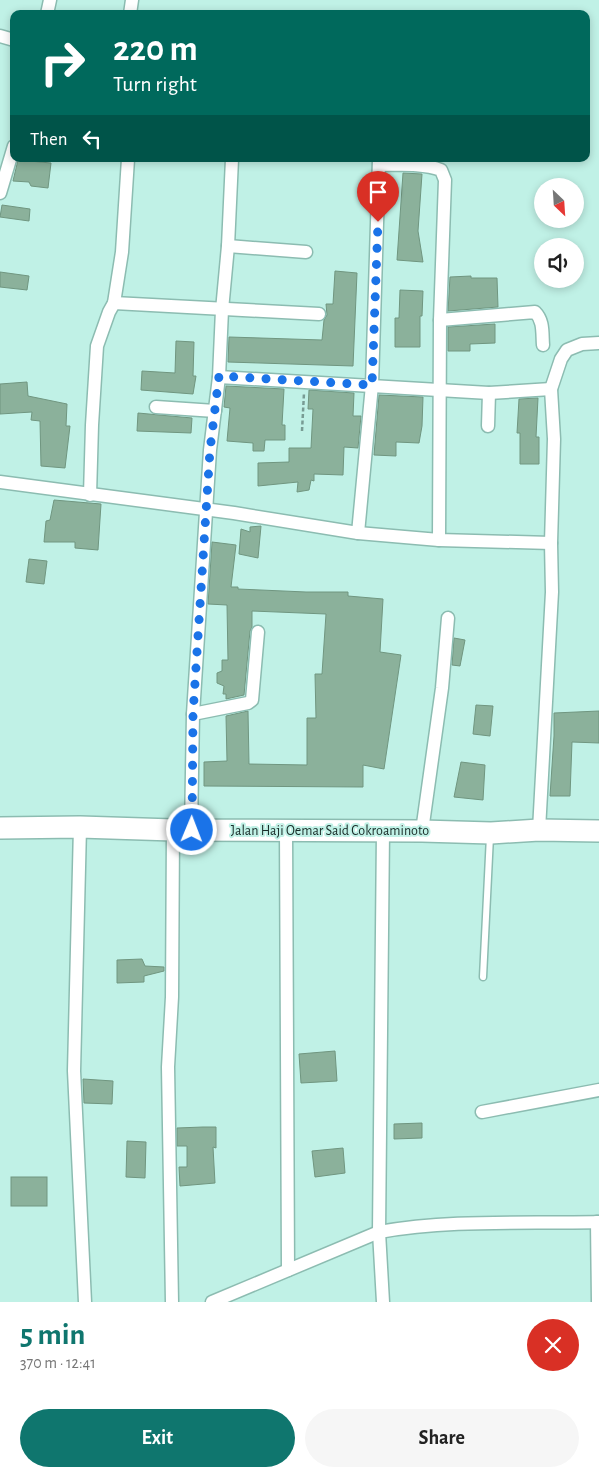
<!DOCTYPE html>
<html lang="en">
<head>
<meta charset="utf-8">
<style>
	body { margin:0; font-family:"Alegreya Sans",sans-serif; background:#f6f6f6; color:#222; height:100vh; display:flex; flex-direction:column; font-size:19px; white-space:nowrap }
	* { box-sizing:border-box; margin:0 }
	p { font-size:16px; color:#767676 }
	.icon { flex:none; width:28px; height:28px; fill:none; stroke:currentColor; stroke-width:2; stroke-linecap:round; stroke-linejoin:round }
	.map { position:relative; height:1302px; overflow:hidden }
	.drawer { display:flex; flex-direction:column; background:#fff; flex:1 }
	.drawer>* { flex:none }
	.top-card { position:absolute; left:10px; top:10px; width:580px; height:152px; border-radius:10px; box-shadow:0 2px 8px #0003; background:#00695c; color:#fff; overflow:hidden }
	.needle { width:32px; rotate:155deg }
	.fabs { position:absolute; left:534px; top:178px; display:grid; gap:10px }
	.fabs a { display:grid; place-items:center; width:50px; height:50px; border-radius:50%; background:#fff; box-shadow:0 2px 8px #0003; font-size:25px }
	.pin { position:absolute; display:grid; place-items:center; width:42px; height:42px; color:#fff; margin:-51px -21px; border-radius:50% 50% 50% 0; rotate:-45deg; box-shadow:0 0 5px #0007 }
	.pin .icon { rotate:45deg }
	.me { position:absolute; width:55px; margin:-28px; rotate:1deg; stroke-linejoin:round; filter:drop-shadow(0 0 4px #0008) }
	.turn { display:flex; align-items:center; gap:18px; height:105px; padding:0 20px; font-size:22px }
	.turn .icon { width:65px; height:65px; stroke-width:2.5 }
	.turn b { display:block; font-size:35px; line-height:42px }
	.then { display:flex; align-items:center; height:48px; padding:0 20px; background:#0003; gap:10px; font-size:19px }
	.round { display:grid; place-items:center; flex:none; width:52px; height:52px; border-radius:26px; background:#f6f6f6 }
	.overview { display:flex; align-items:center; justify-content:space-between; height:85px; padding:0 20px }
	h1 { font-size:30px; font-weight:600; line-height:38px; color:#0f766e }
	.button { display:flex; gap:10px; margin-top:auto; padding:10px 20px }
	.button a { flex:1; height:58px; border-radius:30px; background:#0f766e; color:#fff; font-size:20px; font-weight:600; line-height:58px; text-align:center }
	.button a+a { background:#f6f6f6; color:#222 }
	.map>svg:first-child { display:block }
	.building { fill:#8bb19b; stroke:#709680 }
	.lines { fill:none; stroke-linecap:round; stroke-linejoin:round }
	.service-casing { stroke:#8cbcb1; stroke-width:9 }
	.minor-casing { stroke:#8cbcb1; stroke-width:15 }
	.trunk-casing { stroke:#8cbcb1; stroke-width:24 }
	.path { stroke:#789c94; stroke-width:2.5; stroke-dasharray:4 2.5; stroke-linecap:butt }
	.service { stroke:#fff; stroke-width:6 }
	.minor { stroke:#fff; stroke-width:12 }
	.trunk { stroke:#fff; stroke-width:21 }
	.route { stroke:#1a73e8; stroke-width:9; stroke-dasharray:0 16.2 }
	.labels { text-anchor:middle; stroke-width:4; stroke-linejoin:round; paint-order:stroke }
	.street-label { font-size:14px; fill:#192c28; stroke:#c0f1e6 }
</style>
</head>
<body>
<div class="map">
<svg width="599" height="1302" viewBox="0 0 599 1302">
	<rect width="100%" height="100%" fill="#c0f1e6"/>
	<g class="building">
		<path d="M18,160L51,163L48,188L31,186L29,182L13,181Z"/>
		<path d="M403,173L422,174L418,231L423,262L397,260Z"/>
		<path d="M2,205L30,209L29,221L0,217Z"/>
		<path d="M335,271L357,273L353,366L228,362L229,337L322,340L324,320L327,315L326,304H333Z"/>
		<path d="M0,272L29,276L27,290L0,287Z"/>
		<path d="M471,276V278H497L498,307L448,311L450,277Z"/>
		<path d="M400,290L423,291L422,316H420V347H395V318H399Z"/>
		<path d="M495,324V343L470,344V351H448V327Z"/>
		<path d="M176,341L194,342L193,376H196L193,394L141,390L142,371L175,373Z"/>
		<path d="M27,382L28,396L67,404L66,426H70L65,468L41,466L40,421L31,420L32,412L0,414V384Z"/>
		<path d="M226,386L284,389L282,425H285V440H265L264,451H253V443L227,441L230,408L224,407Z"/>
		<path d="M309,390L354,393L353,416H361L358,448L344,447L343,475L314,474V481L311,480L309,490L297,492L298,482L258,486V463L289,462V448H311L313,409H308Z"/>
		<path d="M379,395L423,397L422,426L419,443L396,442V456L374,455Z"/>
		<path d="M538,398L536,437H539V464H520V433H517L519,399Z"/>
		<path d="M138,413L192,418L191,433L137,431Z"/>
		<path d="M54,500L101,504L98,550L75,548V542H44L46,521L50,520Z"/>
		<path d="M261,526L258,558L239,554L241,529L250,532V527Z"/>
		<path d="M212,542L236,545L231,587H238V589L306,592H348V596L383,599L380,652L401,655L384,769L363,765V787L204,786V762L227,761L226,716L248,711L249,764L307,765V718H316L315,674H322L326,614L252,611V627L250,631L244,695L226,699V694H223L224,686L217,683V673L222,671V660H228L227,605L208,604Z"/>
		<path d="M29,559L47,561L44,584L26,582Z"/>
		<path d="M454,638L465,640L460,666L452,665Z"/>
		<path d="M476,705L493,706L490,736L473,734Z"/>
		<path d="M599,711V743L572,742L570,796H550L554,736V713Z"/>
		<path d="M461,762L485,765L483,800L454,797Z"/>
		<path d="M142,959L145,966L164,967V971L144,976V982L117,983V960Z"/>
		<path d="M335,1051L337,1081L301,1083L299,1054Z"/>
		<path d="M83,1079L113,1081L112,1104L84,1103Z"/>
		<path d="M422,1123V1138L394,1139V1124Z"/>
		<path d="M203,1127H216V1148L213,1147L215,1183L180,1186L179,1167H187V1146H177V1128Z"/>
		<path d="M127,1141L146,1142L145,1178L126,1177Z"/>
		<path d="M343,1148L345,1173L315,1177L312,1151Z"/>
		<rect x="11" y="1177" width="36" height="29"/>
	</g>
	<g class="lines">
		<defs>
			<path id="service" d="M483,977L490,836"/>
			<g id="minor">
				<path d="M47,14L50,0"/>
				<path d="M130,14L132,0"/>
				<path d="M0,36L14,40"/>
				<path d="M380,165C399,165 423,163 441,170L445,180L440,320L439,540"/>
				<path d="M0,193L14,146"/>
				<path d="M228,246L306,252"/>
				<path d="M114,303L319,314"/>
				<path d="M440,320L535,312C544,321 542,333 543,345"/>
				<path d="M219,377L489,393L551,389"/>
				<path d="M156,407L215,411"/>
				<path d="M488,426L489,393"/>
				<path d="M0,482L234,513L358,533L439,540L551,543"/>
				<path d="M90,495L92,425L97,346L109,312L114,303L122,252L128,159"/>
				<path d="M358,533L372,385L379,159"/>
				<path d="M193,714L248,703L252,700L258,632"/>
				<path d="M80,827L74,1071L85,1302"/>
				<path d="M191,830L193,714L210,450L219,377L222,310L228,246L232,159"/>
				<path d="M286,830L288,1270"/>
				<path d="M539,830L552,592L551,543L554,439L551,389L561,359L567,350L582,344L599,343"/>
				<path d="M422,831L442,688L448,618"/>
				<path d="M482,1112L599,1090"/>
				<path d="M597,1222L598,1302"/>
				<path d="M172,1302L168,1067L172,997L173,830"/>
				<path d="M212,1302L379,1232C452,1219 525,1224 599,1222"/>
				<path d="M383,1302L379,1232L383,831"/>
			</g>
			<path id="trunk" d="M0,828L80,827L173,830L422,831L491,833L539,830L599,831"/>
		</defs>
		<use href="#service" class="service-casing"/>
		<use href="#minor" class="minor-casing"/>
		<use href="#trunk" class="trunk-casing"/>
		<path class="path" d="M302,431L304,393"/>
		<use href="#service" class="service"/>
		<use href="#minor" class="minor"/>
		<use href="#trunk" class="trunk"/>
	</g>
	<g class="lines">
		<path class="route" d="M192,830L193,714L210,450L219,376L372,385L378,222"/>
	</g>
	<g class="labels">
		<g class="street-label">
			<text x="330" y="835">Jalan Haji Oemar Said Cokroaminoto</text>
		</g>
	</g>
</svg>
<div class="fabs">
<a><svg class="needle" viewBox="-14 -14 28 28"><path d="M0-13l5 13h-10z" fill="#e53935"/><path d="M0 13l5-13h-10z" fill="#767676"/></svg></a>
<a><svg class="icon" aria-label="sound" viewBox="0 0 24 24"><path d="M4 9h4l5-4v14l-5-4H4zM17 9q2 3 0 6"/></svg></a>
</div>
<div class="pin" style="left:378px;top:222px;background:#d93025"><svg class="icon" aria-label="arrive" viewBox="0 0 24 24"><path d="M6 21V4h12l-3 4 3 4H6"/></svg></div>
<svg class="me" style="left:192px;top:830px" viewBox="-20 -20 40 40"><circle r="17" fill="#1a73e8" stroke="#fff" stroke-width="3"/><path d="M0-11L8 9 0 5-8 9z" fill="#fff"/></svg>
<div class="top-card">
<div class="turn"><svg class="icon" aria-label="right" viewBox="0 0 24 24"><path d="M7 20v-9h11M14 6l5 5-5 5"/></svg><div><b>220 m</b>Turn right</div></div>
<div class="then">Then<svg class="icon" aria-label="left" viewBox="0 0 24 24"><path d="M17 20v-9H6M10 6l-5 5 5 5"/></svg></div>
</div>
</div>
<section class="drawer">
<div class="overview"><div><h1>5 min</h1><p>370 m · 12:41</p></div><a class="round" style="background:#d93025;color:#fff"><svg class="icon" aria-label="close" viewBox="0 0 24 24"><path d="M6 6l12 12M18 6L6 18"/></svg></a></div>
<div class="button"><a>Exit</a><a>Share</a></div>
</section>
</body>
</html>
